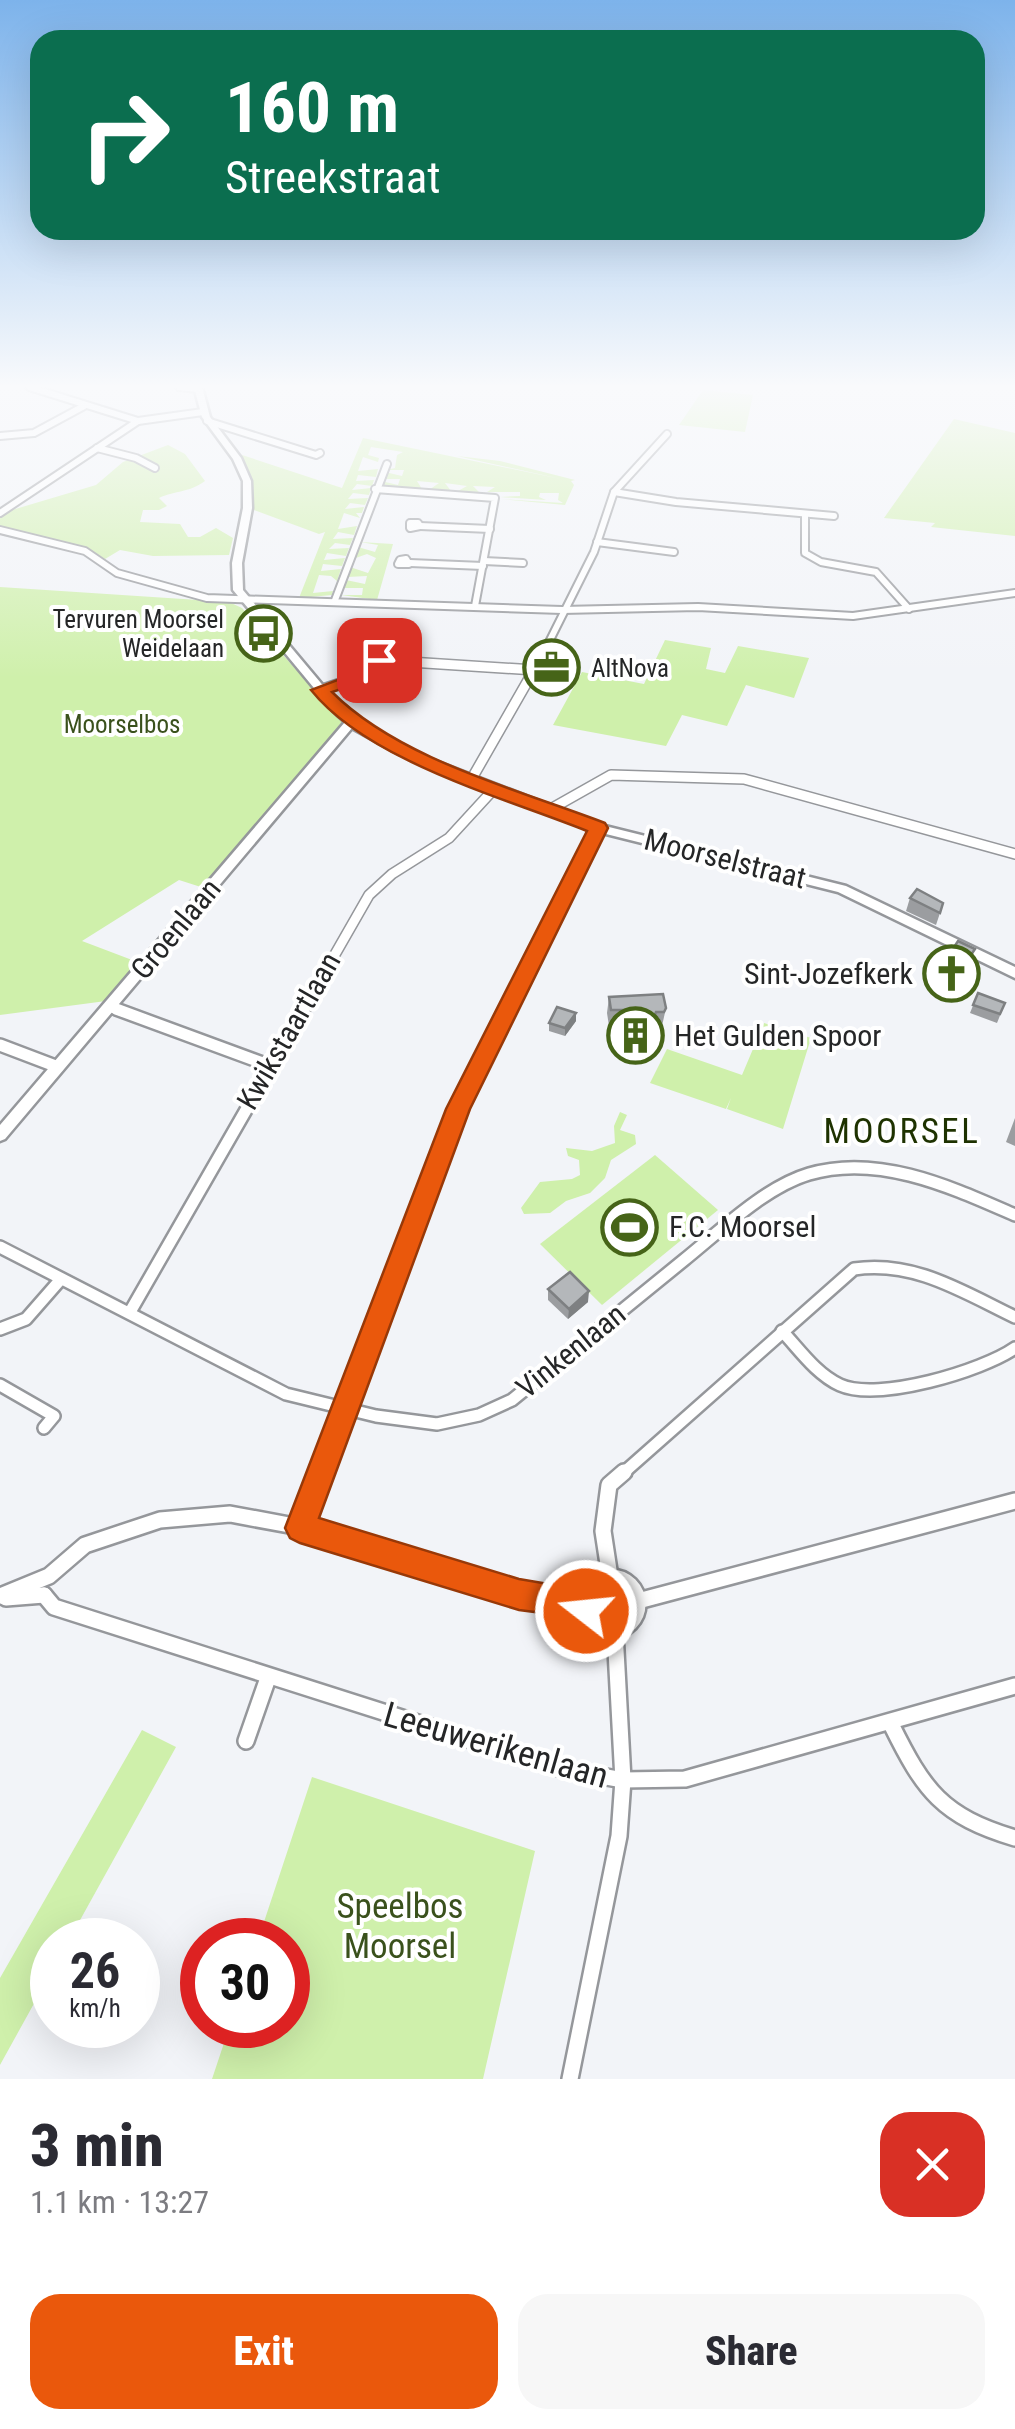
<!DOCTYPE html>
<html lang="en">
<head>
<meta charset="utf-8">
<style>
	body { margin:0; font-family:"Roboto Condensed",sans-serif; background:#f7f7f7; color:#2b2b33; height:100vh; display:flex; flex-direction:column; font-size:38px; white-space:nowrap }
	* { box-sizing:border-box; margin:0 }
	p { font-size:32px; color:#7c7c81 }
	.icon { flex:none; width:55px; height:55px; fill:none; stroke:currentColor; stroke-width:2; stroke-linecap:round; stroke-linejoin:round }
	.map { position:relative; height:2079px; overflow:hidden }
	.panel { display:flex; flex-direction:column; background:#fff; flex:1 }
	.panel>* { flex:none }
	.banner { position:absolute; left:30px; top:30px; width:955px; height:210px; border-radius:30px; box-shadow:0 10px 40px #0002; background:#0b6e4f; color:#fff; overflow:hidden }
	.speed { position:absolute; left:30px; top:1918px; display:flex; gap:20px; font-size:50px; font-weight:700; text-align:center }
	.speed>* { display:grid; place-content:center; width:130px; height:130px; border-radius:50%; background:#fff; box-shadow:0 10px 40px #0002; line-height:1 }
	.speed small { font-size:25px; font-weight:400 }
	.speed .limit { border:15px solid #d22; background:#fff; color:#111 }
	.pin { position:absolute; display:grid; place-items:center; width:85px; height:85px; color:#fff; margin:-42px; border-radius:20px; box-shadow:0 5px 15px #0006 }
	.me { position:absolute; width:110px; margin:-55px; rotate:286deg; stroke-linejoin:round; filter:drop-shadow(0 0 8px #0008) }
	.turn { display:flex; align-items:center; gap:35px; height:210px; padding:0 30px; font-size:45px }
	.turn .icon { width:130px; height:130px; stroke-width:2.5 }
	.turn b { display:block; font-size:70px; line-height:85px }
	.round { display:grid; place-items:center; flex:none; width:105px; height:105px; border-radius:30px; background:#f7f7f7 }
	.overview { display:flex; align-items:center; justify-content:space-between; height:170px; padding:0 30px }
	h1 { font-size:60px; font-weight:800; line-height:75px }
	.action { display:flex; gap:20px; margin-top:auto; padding:20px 30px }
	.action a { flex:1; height:115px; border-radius:30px; background:#ea580c; color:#fff; font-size:40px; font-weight:800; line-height:115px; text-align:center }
	.action a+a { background:#f7f7f7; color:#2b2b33 }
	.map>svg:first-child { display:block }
	.green { fill:#cff0ab }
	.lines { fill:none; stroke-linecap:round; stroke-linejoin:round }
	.street-far3-casing { stroke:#95979b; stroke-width:10 }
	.street-far2-casing { stroke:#95979b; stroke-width:12 }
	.street-far1-casing { stroke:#95979b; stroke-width:16 }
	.street-casing { stroke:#95979b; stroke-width:20 }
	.secondary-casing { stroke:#95979b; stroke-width:5 }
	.street-far3 { stroke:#fff; stroke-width:6 }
	.street-far2 { stroke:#fff; stroke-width:9 }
	.street-far1 { stroke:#fff; stroke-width:11 }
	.street { stroke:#fff; stroke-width:15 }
	.secondary { fill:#fff; fill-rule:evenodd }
	.wall { fill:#9b9da0 }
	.shaded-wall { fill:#7e8082 }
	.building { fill:#b4b7ba; stroke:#7e8082; stroke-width:2.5 }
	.route { fill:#ea580c; stroke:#983908; stroke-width:2.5 }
	.labels { text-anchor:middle; stroke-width:8; stroke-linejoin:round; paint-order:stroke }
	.far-poi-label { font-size:25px; fill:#252627; stroke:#fff; text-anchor:end }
	.far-park-label { font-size:25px; fill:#3a511c; stroke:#fff }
	.street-label { font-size:30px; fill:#252627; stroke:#fff }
	.poi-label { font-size:30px; fill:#252627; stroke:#fff; text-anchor:start }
	.quarter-label { font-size:35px; letter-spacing:2.5px; fill:#1e3200; stroke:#fff }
	.near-street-label { font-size:35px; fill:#252627; stroke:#fff }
	.near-park-label { font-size:35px; fill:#3a511c; stroke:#fff }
</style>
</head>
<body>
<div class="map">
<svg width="1015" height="2079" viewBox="0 0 1015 2079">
	<rect width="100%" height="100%" fill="#f2f4f8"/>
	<g class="green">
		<path d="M703,390L753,395L745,432L679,425Z"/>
		<path d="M954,419L1015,433V536L931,527L935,523L884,518Z"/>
		<path d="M363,438L561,479L457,456L500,461L575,480L571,481L574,485L565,505L501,499L563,503L558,500L559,493H540L539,497L546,500L500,497L520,496V492H487L495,487L473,486L479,492L458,491L467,486L445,483L451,491L429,490L439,483L417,481L422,489L385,487L381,481L398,485L400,479H382L385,472L402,476L404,470H386L395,468L397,455L403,452L371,447L368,455L379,458L378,462L363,457L358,471L378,469L376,477L358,475L356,481L374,480L372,486L357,484L352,490L371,488L369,495L353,493L348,499L368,498L365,505L350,503L345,509L364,507L362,513H356L360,518L344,513L338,529L357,526L354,535L338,532L333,539L353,538L350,545L335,543L329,549L349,548L346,556L327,553L324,560L345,558L342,566L323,564L321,571L341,569L337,581L331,576L319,575L313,593L333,591L332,595L299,598L325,532L319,534L251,509V480L239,454L342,488Z"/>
		<path d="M168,445L185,454L205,481C189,493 176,490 159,498L167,506L159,510H143L140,522L180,524L188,537H200L216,528L233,538L229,555L153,556L120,550L105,559L91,550L0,526V517L12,510L96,485L123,462Z"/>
		<path d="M360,542L393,544L377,600L341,595H362L363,588H343L346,580L365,584L367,576L347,577L350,567L368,573L376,558L367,554L353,559L358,547L375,552L378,545Z"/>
		<path d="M0,587L229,602L242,608L342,722L204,888L179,880L82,941L140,963L106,1001L0,1015Z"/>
		<path d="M665,640L711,648L706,669L725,673L738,646L809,658L794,698L746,685L727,726L682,715L666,746L553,725L582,672L644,684Z"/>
		<path d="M764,1023L811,1038L783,1129L727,1109L731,1098L726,1109L650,1083L667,1049L742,1075Z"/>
		<path d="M620,1112L627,1115L620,1130L635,1135L636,1144L611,1160L605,1178L590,1193L566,1201L550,1213L524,1214L521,1208L540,1182L572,1179L580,1175L579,1160L568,1156L566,1148L592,1151L615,1143L614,1126Z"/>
		<path d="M655,1155L718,1210L602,1305L540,1244Z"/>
		<path d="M142,1730L176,1747L69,1940H52V1971L0,2065V1978Z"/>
		<path d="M312,1777L535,1851L483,2079H212L230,2025H288V1940H258Z"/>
	</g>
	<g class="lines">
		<defs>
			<g id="street-far3">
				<path d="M29,387L138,421"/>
				<path d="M179,387L198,389"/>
				<path d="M207,421L316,455L320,453"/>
				<path d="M0,436L34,433L84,406"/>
				<path d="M97,448L136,458L155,468"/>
				<path d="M375,489L495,498L475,606"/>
				<path d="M614,492L676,502L834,516"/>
				<path d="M0,513L138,421L203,412"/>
				<path d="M805,514V553L821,562L876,572L909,609"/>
				<path d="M410,523H418L420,526L410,528Z"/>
				<path d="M420,526L490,529"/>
				<path d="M0,530L85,551L117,573L207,598L562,610L698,607L853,616L1015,593"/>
				<path d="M597,542L674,552"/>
				<path d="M406,559L409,564H398L400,560Z"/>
				<path d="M484,561L523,563"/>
				<path d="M410,563L483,566"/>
				<path d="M335,600L387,464"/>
				<path d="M541,658L594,552L614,492L667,434"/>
			</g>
			<g id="street-far2">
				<path d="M320,690L371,673L379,660L535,670"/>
				<path d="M471,780L542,656"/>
				<path d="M549,810L611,775L744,779L1015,854"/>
				<path d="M110,1007L123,1012"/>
				<path d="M302,1012L369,895L392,874L449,838L494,789"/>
				<path d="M506,1012L598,828"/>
			</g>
			<g id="street-far1">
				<path d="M116,1009L268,1065"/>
				<path d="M0,1045L58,1067"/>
				<path d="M0,1247L286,1394L376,1416L437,1424L479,1415L512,1400C569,1353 627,1307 684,1260C720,1231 765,1187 809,1174C879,1153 953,1188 1015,1215"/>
				<path d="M130,1312L304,1009"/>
				<path d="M0,1329L26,1319L61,1279"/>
				<path d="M782,1331C799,1349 816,1374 840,1385C878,1402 982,1371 1015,1348"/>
				<path d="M0,1385L54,1416L44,1428"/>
				<path d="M320,1475L458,1109L508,1009"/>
				<path d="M621,1475L854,1269C914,1260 963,1292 1015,1317"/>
			</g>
			<g id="street">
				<path d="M300,1527L321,1472"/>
				<path d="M610,1577L603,1531L609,1485L624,1472"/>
				<circle cx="611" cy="1604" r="27"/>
				<path d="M44,1595L54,1607L562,1769L623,1780L685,1779L1015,1686"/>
				<path d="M0,1596L49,1576L85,1545L160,1520L230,1514L300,1527L519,1595L585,1603"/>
				<path d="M6,1598L44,1595"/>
				<path d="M638,1601L1015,1501"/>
				<path d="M891,1724C924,1791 942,1816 1015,1838"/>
				<path d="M246,1741L268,1678"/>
				<path d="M570,2079L619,1836L623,1780L615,1632"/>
			</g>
			<path id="secondary" d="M194,387H202L210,417L241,458L251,481L252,508L242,563L243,590L341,707L359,723L407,750L601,825L846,886L1015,967V978L838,892L594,831L399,754L352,728L5,1139L0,1141V1125L345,722L333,711L233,590L232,563L243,508V481L233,459L202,417Z"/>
		</defs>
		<use href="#street-far3" class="street-far3-casing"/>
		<use href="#street-far2" class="street-far2-casing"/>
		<use href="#street-far1" class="street-far1-casing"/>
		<use href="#street" class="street-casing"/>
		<use href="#secondary" class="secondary-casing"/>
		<use href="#street-far3" class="street-far3"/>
		<use href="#street-far2" class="street-far2"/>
		<use href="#street-far1" class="street-far1"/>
		<use href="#street" class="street"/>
		<use href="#secondary" class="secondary"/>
	</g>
	<g class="wall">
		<path d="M910,898L940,913L936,925L906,911Z"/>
		<path d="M975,949L968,965L954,987L936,982L942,965Z"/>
		<path d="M978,993L1005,1003L997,1023L970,1013Z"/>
		<path d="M609,997L666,1008L658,1044L648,1061L612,1050L614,1034L617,1026H609L607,1013Z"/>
		<path d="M576,1021L565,1036L549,1031V1023Z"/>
		<path d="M1015,1118V1146L1006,1142Z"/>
		<path d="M548,1289L588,1302L568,1319L548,1300Z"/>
	</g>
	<g class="shaded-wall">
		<path d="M975,949L968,965L954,987L960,971Z"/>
		<path d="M576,1013V1021L565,1036V1028Z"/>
		<path d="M660,1027L658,1044L648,1061L650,1045Z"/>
		<path d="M589,1291L588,1302L568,1319L569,1309Z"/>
	</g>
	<g class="building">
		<path d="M917,889L943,903L940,913L910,898Z"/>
		<path d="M958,941L975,949L960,971L942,965Z"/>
		<path d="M978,993L1005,1003L1000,1014L973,1005Z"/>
		<path d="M663,994L666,1008L664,1012H656L651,1024L660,1027L650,1045L614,1034L623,1010H611L609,997Z"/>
		<path d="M557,1007L576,1013L565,1028L549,1023Z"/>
		<path d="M570,1272L589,1291L569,1309L548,1289Z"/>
	</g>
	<linearGradient id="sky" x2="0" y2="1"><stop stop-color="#7db3eb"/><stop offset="0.57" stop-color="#f9fafc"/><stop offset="1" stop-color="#f9fafc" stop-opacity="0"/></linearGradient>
	<rect width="1015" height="678" fill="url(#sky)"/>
	<path class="route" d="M379,655L388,660L377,677L332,692C399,759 516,789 605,823L608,828L470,1109L319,1518L519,1579L596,1592L602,1611L597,1622L586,1626L573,1617L519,1610L300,1543L290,1538L285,1528L446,1109L587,831C502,797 368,761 311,690L364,670L373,657Z"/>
	<defs>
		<symbol id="bus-ring" viewBox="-11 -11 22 22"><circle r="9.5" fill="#fff" stroke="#466418" stroke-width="1.5"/><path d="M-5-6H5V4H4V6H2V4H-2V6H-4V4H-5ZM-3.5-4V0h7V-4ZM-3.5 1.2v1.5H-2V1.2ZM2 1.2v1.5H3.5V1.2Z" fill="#466418"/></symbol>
		<symbol id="office-ring" viewBox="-11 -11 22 22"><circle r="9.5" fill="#fff" stroke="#466418" stroke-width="1.5"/><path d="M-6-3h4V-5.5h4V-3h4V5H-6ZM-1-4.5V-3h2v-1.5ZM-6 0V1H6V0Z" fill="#466418"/></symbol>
		<symbol id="church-ring" viewBox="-11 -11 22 22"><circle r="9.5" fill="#fff" stroke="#466418" stroke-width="1.5"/><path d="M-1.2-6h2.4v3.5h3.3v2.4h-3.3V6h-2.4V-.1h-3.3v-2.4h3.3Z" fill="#466418"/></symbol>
		<symbol id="building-ring" viewBox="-11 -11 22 22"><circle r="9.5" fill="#fff" stroke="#466418" stroke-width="1.5"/><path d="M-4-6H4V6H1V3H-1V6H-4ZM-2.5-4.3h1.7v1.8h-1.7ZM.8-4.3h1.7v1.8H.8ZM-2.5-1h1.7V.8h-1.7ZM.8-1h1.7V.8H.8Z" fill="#466418"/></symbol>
		<symbol id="stadium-ring" viewBox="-11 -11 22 22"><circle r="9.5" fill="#fff" stroke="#466418" stroke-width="1.5"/><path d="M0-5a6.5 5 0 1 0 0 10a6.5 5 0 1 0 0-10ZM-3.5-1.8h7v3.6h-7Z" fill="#466418"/></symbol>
	</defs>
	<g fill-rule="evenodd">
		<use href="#bus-ring" x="232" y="602" width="63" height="63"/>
		<use href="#office-ring" x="520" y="636" width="63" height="63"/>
		<use href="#church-ring" x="920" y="942" width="63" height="63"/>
		<use href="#building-ring" x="604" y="1004" width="63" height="63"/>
		<use href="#stadium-ring" x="598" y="1196" width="63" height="63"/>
	</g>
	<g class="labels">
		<g class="far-poi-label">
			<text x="224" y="628">Tervuren Moorsel<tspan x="224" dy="29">Weidelaan</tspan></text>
			<text x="591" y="677" text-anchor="start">AltNova</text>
		</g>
		<g class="far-park-label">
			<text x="122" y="733">Moorselbos</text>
		</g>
		<g class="street-label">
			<text transform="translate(725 859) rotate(14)" y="10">Moorselstraat</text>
			<text transform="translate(176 929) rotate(-50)" y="10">Groenlaan</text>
			<text transform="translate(289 1031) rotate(-60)" y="10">Kwikstaartlaan</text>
			<text transform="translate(571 1351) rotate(-39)" y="10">Vinkenlaan</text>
		</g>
		<g class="poi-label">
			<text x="913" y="984" text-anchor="end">Sint-Jozefkerk</text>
			<text x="674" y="1046">Het Gulden Spoor</text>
			<text x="669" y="1237">F.C. Moorsel</text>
		</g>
		<g class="quarter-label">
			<text x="902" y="1143">MOORSEL</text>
		</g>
		<g class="near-street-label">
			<text transform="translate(496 1745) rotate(16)" y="12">Leeuwerikenlaan</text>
		</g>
		<g class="near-park-label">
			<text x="400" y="1918">Speelbos<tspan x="400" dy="40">Moorsel</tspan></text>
		</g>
	</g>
</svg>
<div class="speed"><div>26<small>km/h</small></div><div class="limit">30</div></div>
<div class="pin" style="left:379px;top:660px;background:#d93025"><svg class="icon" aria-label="arrive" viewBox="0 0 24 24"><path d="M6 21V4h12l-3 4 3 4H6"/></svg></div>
<svg class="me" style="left:586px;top:1611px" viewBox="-20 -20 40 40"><circle r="17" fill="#ea580c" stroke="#fff" stroke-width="3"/><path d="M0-11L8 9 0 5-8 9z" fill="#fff"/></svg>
<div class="banner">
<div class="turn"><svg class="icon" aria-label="right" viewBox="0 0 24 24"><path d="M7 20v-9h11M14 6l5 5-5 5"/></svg><div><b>160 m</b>Streekstraat</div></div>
</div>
</div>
<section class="panel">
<div class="overview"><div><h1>3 min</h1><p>1.1 km · 13:27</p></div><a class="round" style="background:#d93025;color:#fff"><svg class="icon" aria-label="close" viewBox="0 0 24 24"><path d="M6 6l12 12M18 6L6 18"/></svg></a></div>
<div class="action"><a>Exit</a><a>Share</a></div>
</section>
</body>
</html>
